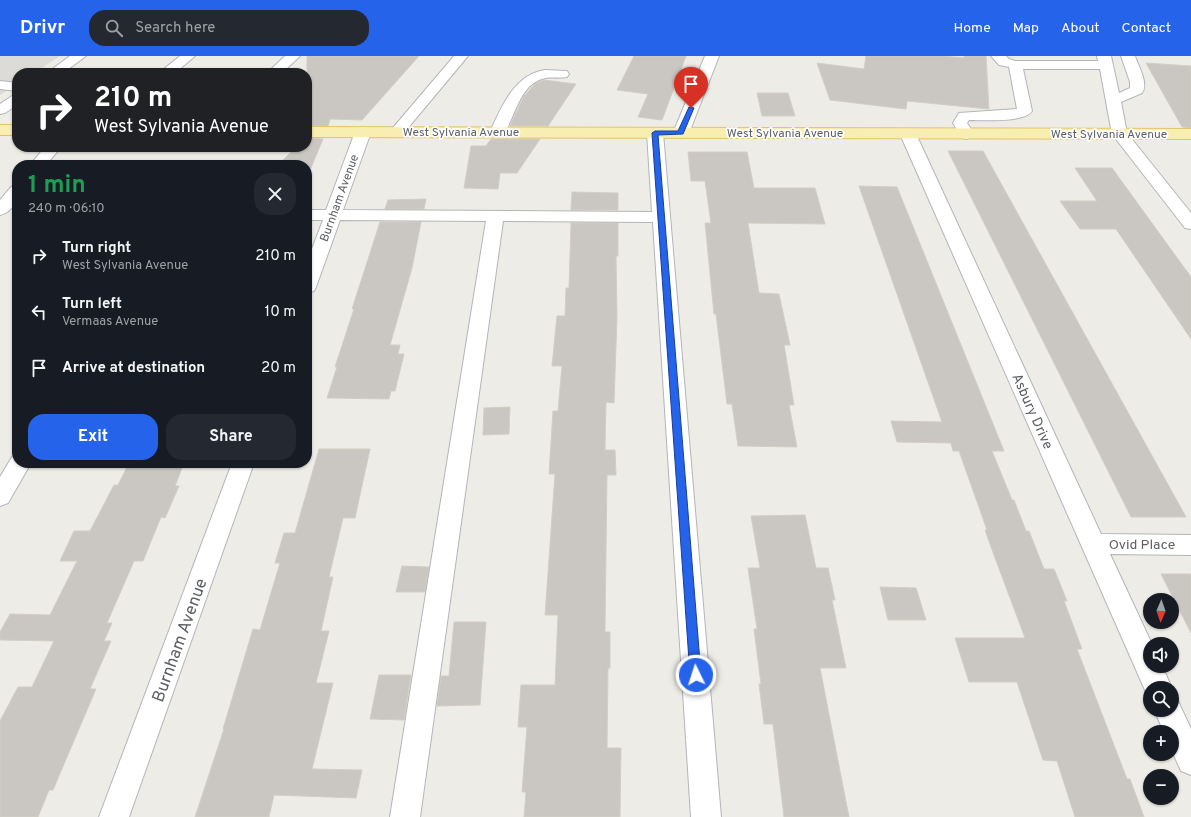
<!DOCTYPE html>
<html lang="en">
<head>
<meta charset="utf-8">
<style>
	body { margin:0; font-family:Overpass,sans-serif; background:#242831; color:#f1f3f6; height:100vh; display:flex; flex-direction:column; font-size:15px; white-space:nowrap }
	* { box-sizing:border-box; margin:0 }
	p { font-size:13px; color:#9ea1a6 }
	.icon { flex:none; width:22px; height:22px; fill:none; stroke:currentColor; stroke-width:2; stroke-linecap:round; stroke-linejoin:round }
	.map { position:relative; flex:1; overflow:hidden }
	.sheet { position:absolute; left:12px; top:104px; width:300px; height:308px; display:flex; flex-direction:column; background:#171b24; border-radius:16px; box-shadow:0 1px 3px #0004 }
	.sheet>* { flex:none }
	.top-card { position:absolute; left:12px; top:12px; width:300px; height:84px; border-radius:16px; box-shadow:0 1px 3px #0004; background:#202124; color:#fff; overflow:hidden }
	.needle { width:26px; rotate:182deg }
	.controls { position:absolute; left:1143px; top:537px; display:grid; gap:8px }
	.controls a { display:grid; place-items:center; width:36px; height:36px; border-radius:50%; background:#171b24; box-shadow:0 1px 3px #0004; font-size:20px }
	.pin { position:absolute; display:grid; place-items:center; width:34px; height:34px; color:#fff; margin:-41px -17px; border-radius:50% 50% 50% 0; rotate:-45deg; box-shadow:0 0 4px #0007 }
	.pin .icon { rotate:45deg }
	.me { position:absolute; width:44px; margin:-22px; rotate:356deg; stroke-linejoin:round; filter:drop-shadow(0 0 3px #0008) }
	.turn { display:flex; align-items:center; gap:14px; height:84px; padding:0 16px; font-size:18px }
	.turn .icon { width:52px; height:52px; stroke-width:2.5 }
	.turn b { display:block; font-size:28px; line-height:34px }
	.round { display:grid; place-items:center; flex:none; width:42px; height:42px; border-radius:16px; background:#242831 }
	.head { display:flex; align-items:center; justify-content:space-between; height:68px; padding:0 16px }
	h1 { font-size:24px; font-weight:700; line-height:30px; color:#1e9e55 }
	.cta { display:flex; gap:8px; margin-top:auto; padding:8px 16px }
	.cta a { flex:1; height:46px; border-radius:16px; background:#2563eb; color:#fff; font-size:16px; font-weight:700; line-height:46px; text-align:center }
	.cta a+a { background:#242831; color:#f1f3f6 }
	ul { padding:0; list-style:none }
	li { display:flex; align-items:center; gap:12px; height:56px; padding:0 16px }
	li div { flex:1 }
	li b { display:block; font-size:15px }
	li em { font-style:normal }
	header { display:flex; align-items:center; gap:24px; box-sizing:border-box; height:56px; padding:0 20px; background:#2563eb; color:#fff }
	header strong { font-size:19px }
	nav { display:flex; gap:22px; margin-inline-start:auto; font-size:14px }
	.search { width:280px; height:36px; background:#242831; display:flex; align-items:center; gap:10px; box-sizing:border-box; padding:0 14px; border-radius:16px; color:#9ea1a6; font-size:15px }
	.map>svg:first-child { display:block }
	.industrial { fill:#dddbd8 }
	.building { fill:#cac7c2; stroke:#d2cec4 }
	.lines { fill:none; stroke-linecap:round; stroke-linejoin:round }
	.minor-casing { stroke:#b3b5b9; stroke-width:2 }
	.major-casing { stroke:#e5c468; stroke-width:2 }
	.minor { fill:#fff; fill-rule:evenodd }
	.major { fill:#f8eeb1; fill-rule:evenodd }
	.route { fill:#2563eb; stroke:#184099 }
	.labels { text-anchor:middle; stroke-width:3.5; stroke-linejoin:round; paint-order:stroke }
	.far-street-label { font-size:12px; fill:#5d6064; stroke:#fff }
	.street-label { font-size:14px; fill:#5d6064; stroke:#fff }
	.near-street-label { font-size:17px; fill:#5d6064; stroke:#fff }
</style>
</head>
<body>
<header>
<strong>Drivr</strong>
<div class="search"><svg class="icon" aria-label="search" viewBox="0 0 24 24"><circle cx="10" cy="10" r="6"/><path d="M15 15l6 6"/></svg>Search here</div>
<nav><a>Home</a><a>Map</a><a>About</a><a>Contact</a></nav>
</header>
<div class="map">
<svg width="1191" height="761" viewBox="0 0 1191 761">
	<rect width="100%" height="100%" fill="#eeece6"/>
	<path class="industrial" d="M0,0H60L34,17H17V28L0,39Z"/>
	<g class="building">
		<path d="M307,0H419L362,64L330,63L328,70H307Z"/>
		<path d="M634,0H686L662,64L638,61L648,38L617,34Z"/>
		<path d="M866,0H943L964,2V0H986L989,53L907,45L906,53L830,44L817,7L864,13Z"/>
		<path d="M1146,7L1191,10V72L1182,71Z"/>
		<path d="M544,24L576,28L548,70H510L524,40L535,28Z"/>
		<path d="M757,37H788L795,60H762Z"/>
		<path d="M307,82L323,83L308,119L307,109H278L296,91H307Z"/>
		<path d="M491,83H540L517,117H500L498,133L464,132L471,90H486Z"/>
		<path d="M948,95H983L1186,461H1131Z"/>
		<path d="M688,96H747L754,132H815L825,168L748,167L759,237L779,238L790,289H784L794,349H789L797,391L738,390L732,348H727L716,258H714L705,167H711L705,125H691Z"/>
		<path d="M1075,112H1112L1191,221V283L1116,173H1080L1060,145H1097Z"/>
		<path d="M859,130L897,131L1004,395H992L1012,444H1014L1026,475H1029L1044,513H1054L1067,545H1064L1082,593H1077L1127,723H1130L1144,761H1075L1057,705L1043,704L1017,626H969L955,582H1025L995,502L985,474H987L959,395H953L951,387L897,386L891,365L942,366Z"/>
		<path d="M572,136L618,137V154H571Z"/>
		<path d="M426,143L424,153H385L388,144Z"/>
		<path d="M380,166H421L412,212L390,289H400L398,298H404L395,335H391L389,343L327,342L337,311H335L354,253H352Z"/>
		<path d="M571,167H618V200H616L617,261L614,347L606,346L605,394H615L616,419H607L605,576H610V612H608L607,692H621L620,761H524L526,736H522L527,671H518L521,629H555L558,559H545L555,418H549L553,355H558L562,310H552L557,260H565L566,232H569Z"/>
		<path d="M510,351L509,378L483,379L484,352Z"/>
		<path d="M319,393H370L355,462H343L329,521H333L321,575H329L316,627H333L312,713L362,714L356,742L274,739L269,761H195L224,673H223L253,573L260,574L280,507H275L284,477H295Z"/>
		<path d="M129,407H184L175,430H179L165,462L161,461L143,505H134L107,567H112L104,585H111L90,633H96L53,734H49L38,761H0V665L18,631H32L54,585L0,584V576L10,558L50,559L77,505H60L74,475H90L114,429H118Z"/>
		<path d="M805,459L816,512H828L835,544H832L846,612H820L849,761H784L773,668H764L759,628H761L754,573H757L748,512H760L751,460Z"/>
		<path d="M402,510L429,511L425,536H396Z"/>
		<path d="M1161,518H1191V577Z"/>
		<path d="M880,531L916,532L926,564H888Z"/>
		<path d="M454,566H486L480,649L437,650L441,620H449Z"/>
		<path d="M379,619H411L404,664L370,663Z"/>
	</g>
	<g class="lines">
		<defs>
			<g id="minor">
				<path d="M70,0H86L63,17H47Z"/>
				<path d="M180,0H195L175,17H159Z"/>
				<path d="M285,0H300L282,17H267Z"/>
				<path d="M454,0H468L402,79L397,81L392,79L389,76L392,73Z"/>
				<path d="M705,0H719L689,77L686,80L681,82L676,80L673,77Z"/>
				<path d="M991,0H1006L1009,3L1015,5H1098L1097,0H1111L1119,37L1130,32V26L1121,0H1135C1138,10 1149,27 1142,37L1121,46L1127,77L1191,157V173L1185,172L1112,78L1100,13H1023L1032,55C1024,67 984,64 969,64L967,67L974,78L971,81L966,83L961,81L953,67L959,57L1017,53L1009,11L999,9Z"/>
				<path d="M545,14L567,15L569,18L567,21C559,23 550,20 542,23C519,30 515,62 503,79L498,81L493,79L490,76C501,51 515,18 545,14Z"/>
				<path d="M0,25L17,27V35L0,33Z"/>
				<path d="M17,39V49L5,57L0,58V48L12,40Z"/>
				<path d="M363,71L368,73L371,76L343,154L652,156L647,77L650,74L655,72L660,74L663,77L721,761H691L653,166L503,165L420,761H390L486,165L340,164L316,231L314,235L307,237V206L323,164H307V154H326L355,76L358,73Z"/>
				<path d="M908,73L913,75L916,78L1101,478L1191,479V499L1110,498L1152,588H1150V610H1162L1172,632H1150V642L1148,641L900,78L903,75Z"/>
				<path d="M45,91H61L46,109H30Z"/>
				<path d="M17,129C17,143 15,155 0,159V144L11,131Z"/>
				<path d="M17,400V407H31L8,447L0,450V421L12,401Z"/>
				<path d="M232,407H254L129,761H99Z"/>
				<path d="M1172,643L1178,645L1191,673V719L1181,715L1172,695V676H1164L1154,654H1172Z"/>
			</g>
			<g id="major">
				<rect x="0" y="69" width="17" height="10"/>
				<path d="M307,71L1191,73V83L307,81Z"/>
			</g>
		</defs>
		<use href="#minor" class="minor-casing"/>
		<use href="#major" class="major-casing"/>
		<use href="#minor" class="minor"/>
		<use href="#major" class="major"/>
	</g>
	<path class="route" d="M689,51L694,52L683,78L658,79L701,619L700,622L696,624L692,622L690,619L652,77L655,75H678Z"/>
	<g class="labels">
		<g class="far-street-label">
			<text x="461" y="80">West Sylvania Avenue</text>
			<text x="785" y="81">West Sylvania Avenue</text>
			<text x="1109" y="82">West Sylvania Avenue</text>
			<text transform="translate(339 142) rotate(-70)" y="4">Burnham Avenue</text>
		</g>
		<g class="street-label">
			<text transform="translate(1033 355) rotate(66)" y="5">Asbury Drive</text>
			<text x="1142" y="493">Ovid Place</text>
		</g>
		<g class="near-street-label">
			<text transform="translate(179 584) rotate(-70)" y="6">Burnham Avenue</text>
		</g>
	</g>
</svg>
<div class="controls">
<a><svg class="needle" viewBox="-14 -14 28 28"><path d="M0-13l5 13h-10z" fill="#e53935"/><path d="M0 13l5-13h-10z" fill="#9ea1a6"/></svg></a>
<a><svg class="icon" aria-label="sound" viewBox="0 0 24 24"><path d="M4 9h4l5-4v14l-5-4H4zM17 9q2 3 0 6"/></svg></a>
<a><svg class="icon" aria-label="search" viewBox="0 0 24 24"><circle cx="10" cy="10" r="6"/><path d="M15 15l6 6"/></svg></a>
<a>+</a>
<a>−</a>
</div>
<div class="pin" style="left:691px;top:52px;background:#d93025"><svg class="icon" aria-label="arrive" viewBox="0 0 24 24"><path d="M6 21V4h12l-3 4 3 4H6"/></svg></div>
<svg class="me" style="left:696px;top:619px" viewBox="-20 -20 40 40"><circle r="17" fill="#2563eb" stroke="#fff" stroke-width="3"/><path d="M0-11L8 9 0 5-8 9z" fill="#fff"/></svg>
<div class="top-card">
<div class="turn"><svg class="icon" aria-label="right" viewBox="0 0 24 24"><path d="M7 20v-9h11M14 6l5 5-5 5"/></svg><div><b>210 m</b>West Sylvania Avenue</div></div>
</div>
<section class="sheet">
<div class="head"><div><h1>1 min</h1><p>240 m · 06:10</p></div><a class="round"><svg class="icon" aria-label="close" viewBox="0 0 24 24"><path d="M6 6l12 12M18 6L6 18"/></svg></a></div>
<ul>
<li><svg class="icon" aria-label="right" viewBox="0 0 24 24"><path d="M7 20v-9h11M14 6l5 5-5 5"/></svg><div><b>Turn right</b><p>West Sylvania Avenue</p></div><em>210 m</em></li>
<li><svg class="icon" aria-label="left" viewBox="0 0 24 24"><path d="M17 20v-9H6M10 6l-5 5 5 5"/></svg><div><b>Turn left</b><p>Vermaas Avenue</p></div><em>10 m</em></li>
<li><svg class="icon" aria-label="arrive" viewBox="0 0 24 24"><path d="M6 21V4h12l-3 4 3 4H6"/></svg><div><b>Arrive at destination</b></div><em>20 m</em></li>
</ul>
<div class="cta"><a>Exit</a><a>Share</a></div>
</section>
</div>
</body>
</html>
